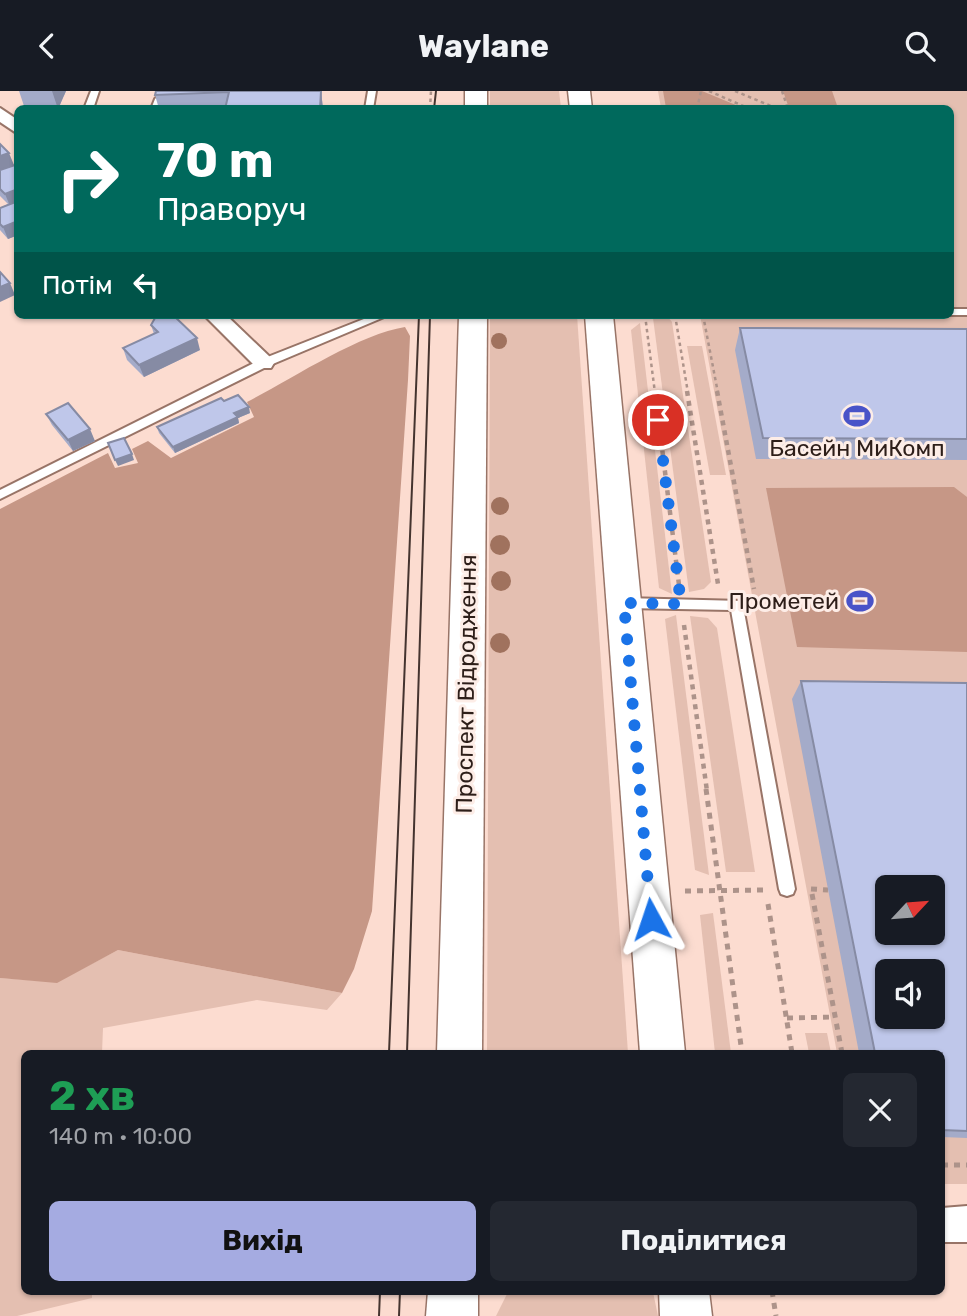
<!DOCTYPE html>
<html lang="uk">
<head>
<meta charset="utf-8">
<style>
	body { margin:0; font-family:Rubik,sans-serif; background:#242831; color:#f1f3f6; height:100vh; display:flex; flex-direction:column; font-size:26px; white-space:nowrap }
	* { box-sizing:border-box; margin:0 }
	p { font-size:23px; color:#9ea1a6 }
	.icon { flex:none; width:38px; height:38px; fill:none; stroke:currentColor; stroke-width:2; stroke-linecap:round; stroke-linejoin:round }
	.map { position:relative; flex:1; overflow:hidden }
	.side { position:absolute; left:21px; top:959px; width:924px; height:245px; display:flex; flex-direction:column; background:#171b24; border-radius:10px; box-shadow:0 2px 5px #0004 }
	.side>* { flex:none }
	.hud { position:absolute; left:14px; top:14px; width:940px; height:214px; border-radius:10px; box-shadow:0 2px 5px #0004; background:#00695c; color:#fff; overflow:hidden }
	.needle { width:46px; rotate:64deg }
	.tools { position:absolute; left:875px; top:784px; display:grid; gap:14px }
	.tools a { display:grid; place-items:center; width:70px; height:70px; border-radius:10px; background:#171b24; box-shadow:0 2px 5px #0004; font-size:35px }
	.pin { position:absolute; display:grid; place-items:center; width:60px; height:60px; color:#fff; margin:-30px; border:4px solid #fff; border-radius:50%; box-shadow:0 2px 7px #0007 }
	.me { position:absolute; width:77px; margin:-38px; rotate:355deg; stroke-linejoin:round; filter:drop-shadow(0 0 5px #0008) }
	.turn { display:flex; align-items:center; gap:24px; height:147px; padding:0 28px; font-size:32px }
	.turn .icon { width:91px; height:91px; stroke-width:2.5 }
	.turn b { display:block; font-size:49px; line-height:60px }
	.then { display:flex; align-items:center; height:66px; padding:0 28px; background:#0003; gap:14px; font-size:26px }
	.round { display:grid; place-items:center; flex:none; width:74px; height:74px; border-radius:10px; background:#242831 }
	.overview { display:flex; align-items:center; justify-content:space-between; height:119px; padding:0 28px }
	h1 { font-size:42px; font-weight:700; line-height:52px; color:#1e9e55 }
	.primary-button { display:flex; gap:14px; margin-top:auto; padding:14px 28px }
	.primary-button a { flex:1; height:80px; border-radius:10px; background:#a5abe1; color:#111; font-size:28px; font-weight:700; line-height:80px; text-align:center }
	.primary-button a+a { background:#242831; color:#f1f3f6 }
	header { display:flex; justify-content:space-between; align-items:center; height:91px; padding:0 28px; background:#171b24; font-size:32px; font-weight:700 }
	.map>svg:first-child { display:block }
	.green { fill:#e4bfb1; fill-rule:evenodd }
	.forest { fill:#c69786 }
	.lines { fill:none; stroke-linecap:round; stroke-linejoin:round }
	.service-casing { stroke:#987467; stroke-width:4 }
	.minor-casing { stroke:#987467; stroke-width:4 }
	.secondary-casing { stroke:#987467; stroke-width:3 }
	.path-far2 { stroke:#ad938a; stroke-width:2.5; stroke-dasharray:3.5 3.5; stroke-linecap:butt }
	.path-far1 { stroke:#ad938a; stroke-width:4.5; stroke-dasharray:5 5; stroke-linecap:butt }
	.path { stroke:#ad938a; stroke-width:5; stroke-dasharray:6 6; stroke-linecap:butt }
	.service { fill:#fff; fill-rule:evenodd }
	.minor { fill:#fff; fill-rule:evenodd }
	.secondary { fill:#fff; fill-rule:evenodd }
	.tram { stroke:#45342f; stroke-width:2 }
	.tree { fill:#a0725e }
	.wall { fill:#a4abc9 }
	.shaded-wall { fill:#868ba4 }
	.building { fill:#bfc7ea; stroke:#868ba4; stroke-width:2; fill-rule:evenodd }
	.route { stroke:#1a73e8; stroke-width:12; stroke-dasharray:0 21.6 }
	.labels { text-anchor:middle; stroke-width:6; stroke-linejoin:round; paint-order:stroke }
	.poi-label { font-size:23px; fill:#2d1e19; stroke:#fdede7 }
	.street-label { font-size:23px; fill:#2d1e19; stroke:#fdede7 }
</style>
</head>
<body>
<header><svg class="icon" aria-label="back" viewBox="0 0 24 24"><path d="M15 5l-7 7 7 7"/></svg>Waylane<svg class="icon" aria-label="search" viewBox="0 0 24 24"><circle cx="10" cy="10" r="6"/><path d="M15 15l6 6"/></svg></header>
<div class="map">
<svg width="967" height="1225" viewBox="0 0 967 1225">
	<rect width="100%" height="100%" fill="#fcdcd0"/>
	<g class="green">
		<path d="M490,0H559L561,17H490Z"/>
		<path d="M658,0H967V1093H942V962H837L700,224H950V18L661,17ZM887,796H933V842H887ZM887,880H933V926H887Z"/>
		<path d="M490,224H577L628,962H487Z"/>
		<path d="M658,225H667L672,231L711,491L704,498L689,501L653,227Z"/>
		<path d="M640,232L672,503L659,497L631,239Z"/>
		<path d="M687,255H702L726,384H710Z"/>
		<path d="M676,524L709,784L695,779L665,528Z"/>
		<path d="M690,525L708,527L717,537L755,781H726Z"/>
		<path d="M713,822L731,962H715L700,824Z"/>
		<path d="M118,859L342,902L327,919L257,909L103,937L102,962H24V1200L92,1201V1207L17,1225H0V887L57,891Z"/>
		<path d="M805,942H827L831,962H809Z"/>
		<path d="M508,1201H653L658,1225H496Z"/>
	</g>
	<g class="forest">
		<path d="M663,0H702L743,17H666Z"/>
		<path d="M783,0H832L838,17H789Z"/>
		<path d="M405,236L410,245L408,289L372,820L354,878L342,902L118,859L57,892L0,887V418L108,362L115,377L138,372L132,358L148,350L171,367L254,326L247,311C290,289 359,243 405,236Z"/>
		<path d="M954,396L967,406V561L797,556L766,397Z"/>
	</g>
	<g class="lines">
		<defs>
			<g id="service">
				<path d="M91,0H99L93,18H84Z"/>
				<path d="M163,0H172L162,11L160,18H151L155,8Z"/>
				<path d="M368,0H376L373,18H365Z"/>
				<path d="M950,218H967V224H949Z"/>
				<path d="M374,224H389L268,275L0,408V399L260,269Z"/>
				<path d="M625,507L742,510L795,798L793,803L787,805L781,803L779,798L731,519L625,517L618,512Z"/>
			</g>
			<g id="minor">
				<path d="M0,17L18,29V43L0,31Z"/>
				<path d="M204,224H226L271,267L274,272L271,277H257Z"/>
				<path d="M967,1115V1151H942V1117Z"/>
			</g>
			<g id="secondary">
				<rect x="465" y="0" width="22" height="18"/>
				<path d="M568,0H590L592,18H570Z"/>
				<path d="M459,224H487L482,962H437Z"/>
				<path d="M585,224H613L685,962H640Z"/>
				<path d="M428,1200H478V1225H426Z"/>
				<path d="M659,1200H709L712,1225H660Z"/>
			</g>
		</defs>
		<use href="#service" class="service-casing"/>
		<use href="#minor" class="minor-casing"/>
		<use href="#secondary" class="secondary-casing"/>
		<g class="path-far2">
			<path d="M709,0L750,18"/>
			<path d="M735,0L778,18"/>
			<path d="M782,0L788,18"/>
			<path d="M430,18L431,0"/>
			<path d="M697,18L701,0"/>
			<path d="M645,224L655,302"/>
			<path d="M675,224L688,302"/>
			<path d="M703,224L718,302"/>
		</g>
		<g class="path-far1">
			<path d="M655,300L679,494"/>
			<path d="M687,300L718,493"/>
			<path d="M717,300L754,498"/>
			<path d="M684,534L707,700"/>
		</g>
		<g class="path">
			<path d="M706,698L742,962"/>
			<path d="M811,798L828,799"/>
			<path d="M685,800L763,799"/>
			<path d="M812,803L842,962"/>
			<path d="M768,813L792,962"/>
			<path d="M787,927L835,926"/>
			<path d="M942,1074H967"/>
			<path d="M772,1200L776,1225"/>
		</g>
		<use href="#service" class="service"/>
		<use href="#minor" class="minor"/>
		<use href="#secondary" class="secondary"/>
		<g class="tram">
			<path d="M434,18L436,0"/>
			<path d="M389,962L419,224"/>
			<path d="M407,962L430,224"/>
			<path d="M379,1225L380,1200"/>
			<path d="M399,1225L400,1200"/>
		</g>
	</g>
	<g class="tree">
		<circle cx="499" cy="250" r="8"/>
		<circle cx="500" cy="415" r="9"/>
		<circle cx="500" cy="454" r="10"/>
		<circle cx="501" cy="490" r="10"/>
		<circle cx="500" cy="552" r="10"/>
	</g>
	<g class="wall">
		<path d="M19,0H66L58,18H25Z"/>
		<path d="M156,0H321L323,18H159L155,4Z"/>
		<path d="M18,73V144L8,148L0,139V117L8,113L0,105V79Z"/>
		<path d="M151,234L200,259L144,286L127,269L123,257L154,243Z"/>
		<path d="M740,237L967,238V369L756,368L735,259Z"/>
		<path d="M224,310L250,322L238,327L239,332L175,362L159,342L157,336Z"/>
		<path d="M46,323L95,350L73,360L52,334Z"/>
		<path d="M801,590L967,592V1047L942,1046V962H859L792,608Z"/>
	</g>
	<g class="shaded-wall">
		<path d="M52,0H66L58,18Z"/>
		<path d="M321,0L323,18H320Z"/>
		<path d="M9,62L14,74L0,79V65Z"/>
		<path d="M18,98V112L10,115L5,103Z"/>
		<path d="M18,130V144L8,148L3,136Z"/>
		<path d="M10,192L15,204L0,211V196Z"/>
		<path d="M197,247L200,259L144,286L139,274Z"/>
		<path d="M249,316L250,322L238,327L239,332L175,362L173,356L234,322Z"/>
		<path d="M90,338L95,350L73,360L68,349Z"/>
		<path d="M132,363L134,369L118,375L115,369Z"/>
	</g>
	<g class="building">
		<path d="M156,0H321L320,18H225L229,1L155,4Z"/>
		<path d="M0,53L9,62L0,65Z"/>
		<path d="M18,73V98L5,103L0,98V79Z"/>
		<path d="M18,110V130L3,136L0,133V117Z"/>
		<path d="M0,181L10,192L0,196Z"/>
		<path d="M161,224H173L197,247L139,274L123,257L158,241L151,234L155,227Z"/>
		<path d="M740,237L967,238V348L763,347Z"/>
		<path d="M238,304L249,316L234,322L238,326L173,356L157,336L221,307L224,310Z"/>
		<path d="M68,312L90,338L68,349L46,323Z"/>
		<path d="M124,347L132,363L115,369L108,352Z"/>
		<path d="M801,590L967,592V1040L942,1039V962H875ZM887,796H933V842H887ZM887,880H933V926H887Z"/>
	</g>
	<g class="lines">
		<path class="route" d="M651,828L624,512L681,513L658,329"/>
	</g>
	<defs>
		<symbol id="stadium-bare" viewBox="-9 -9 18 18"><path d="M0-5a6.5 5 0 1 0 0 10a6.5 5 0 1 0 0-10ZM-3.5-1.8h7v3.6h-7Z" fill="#4953c8" stroke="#fdede7" stroke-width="2.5" paint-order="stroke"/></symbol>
	</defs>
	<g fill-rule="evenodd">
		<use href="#stadium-bare" x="838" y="306" width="38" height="38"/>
		<use href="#stadium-bare" x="841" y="491" width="38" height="38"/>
	</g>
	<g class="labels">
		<g class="poi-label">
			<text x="857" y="365">Басейн МиКомп</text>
			<text x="839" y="518" text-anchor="end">Прометей</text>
		</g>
		<g class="street-label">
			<text transform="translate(466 593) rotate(-89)" y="8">Проспект Відродження</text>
		</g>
	</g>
</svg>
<div class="tools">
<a><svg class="needle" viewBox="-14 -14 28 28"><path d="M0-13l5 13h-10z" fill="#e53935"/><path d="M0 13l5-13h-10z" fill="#9ea1a6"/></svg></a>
<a><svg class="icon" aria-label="sound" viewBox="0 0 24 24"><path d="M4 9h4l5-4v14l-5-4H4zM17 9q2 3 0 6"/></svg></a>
</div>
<div class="pin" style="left:658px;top:329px;background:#d93025"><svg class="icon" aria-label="arrive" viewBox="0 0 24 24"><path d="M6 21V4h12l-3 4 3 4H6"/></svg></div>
<svg class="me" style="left:651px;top:828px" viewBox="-20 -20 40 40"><path d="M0-17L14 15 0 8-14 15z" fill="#1a73e8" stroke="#fff" stroke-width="4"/></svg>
<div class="hud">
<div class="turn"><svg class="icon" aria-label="right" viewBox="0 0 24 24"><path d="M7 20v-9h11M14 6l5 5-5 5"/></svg><div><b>70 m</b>Праворуч</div></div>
<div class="then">Потім<svg class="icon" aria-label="left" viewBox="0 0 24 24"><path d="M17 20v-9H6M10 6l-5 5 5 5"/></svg></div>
</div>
<section class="side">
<div class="overview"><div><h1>2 хв</h1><p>140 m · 10:00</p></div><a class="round"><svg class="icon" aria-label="close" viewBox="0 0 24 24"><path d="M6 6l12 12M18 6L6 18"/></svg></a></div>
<div class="primary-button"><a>Вихід</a><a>Поділитися</a></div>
</section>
</div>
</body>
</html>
